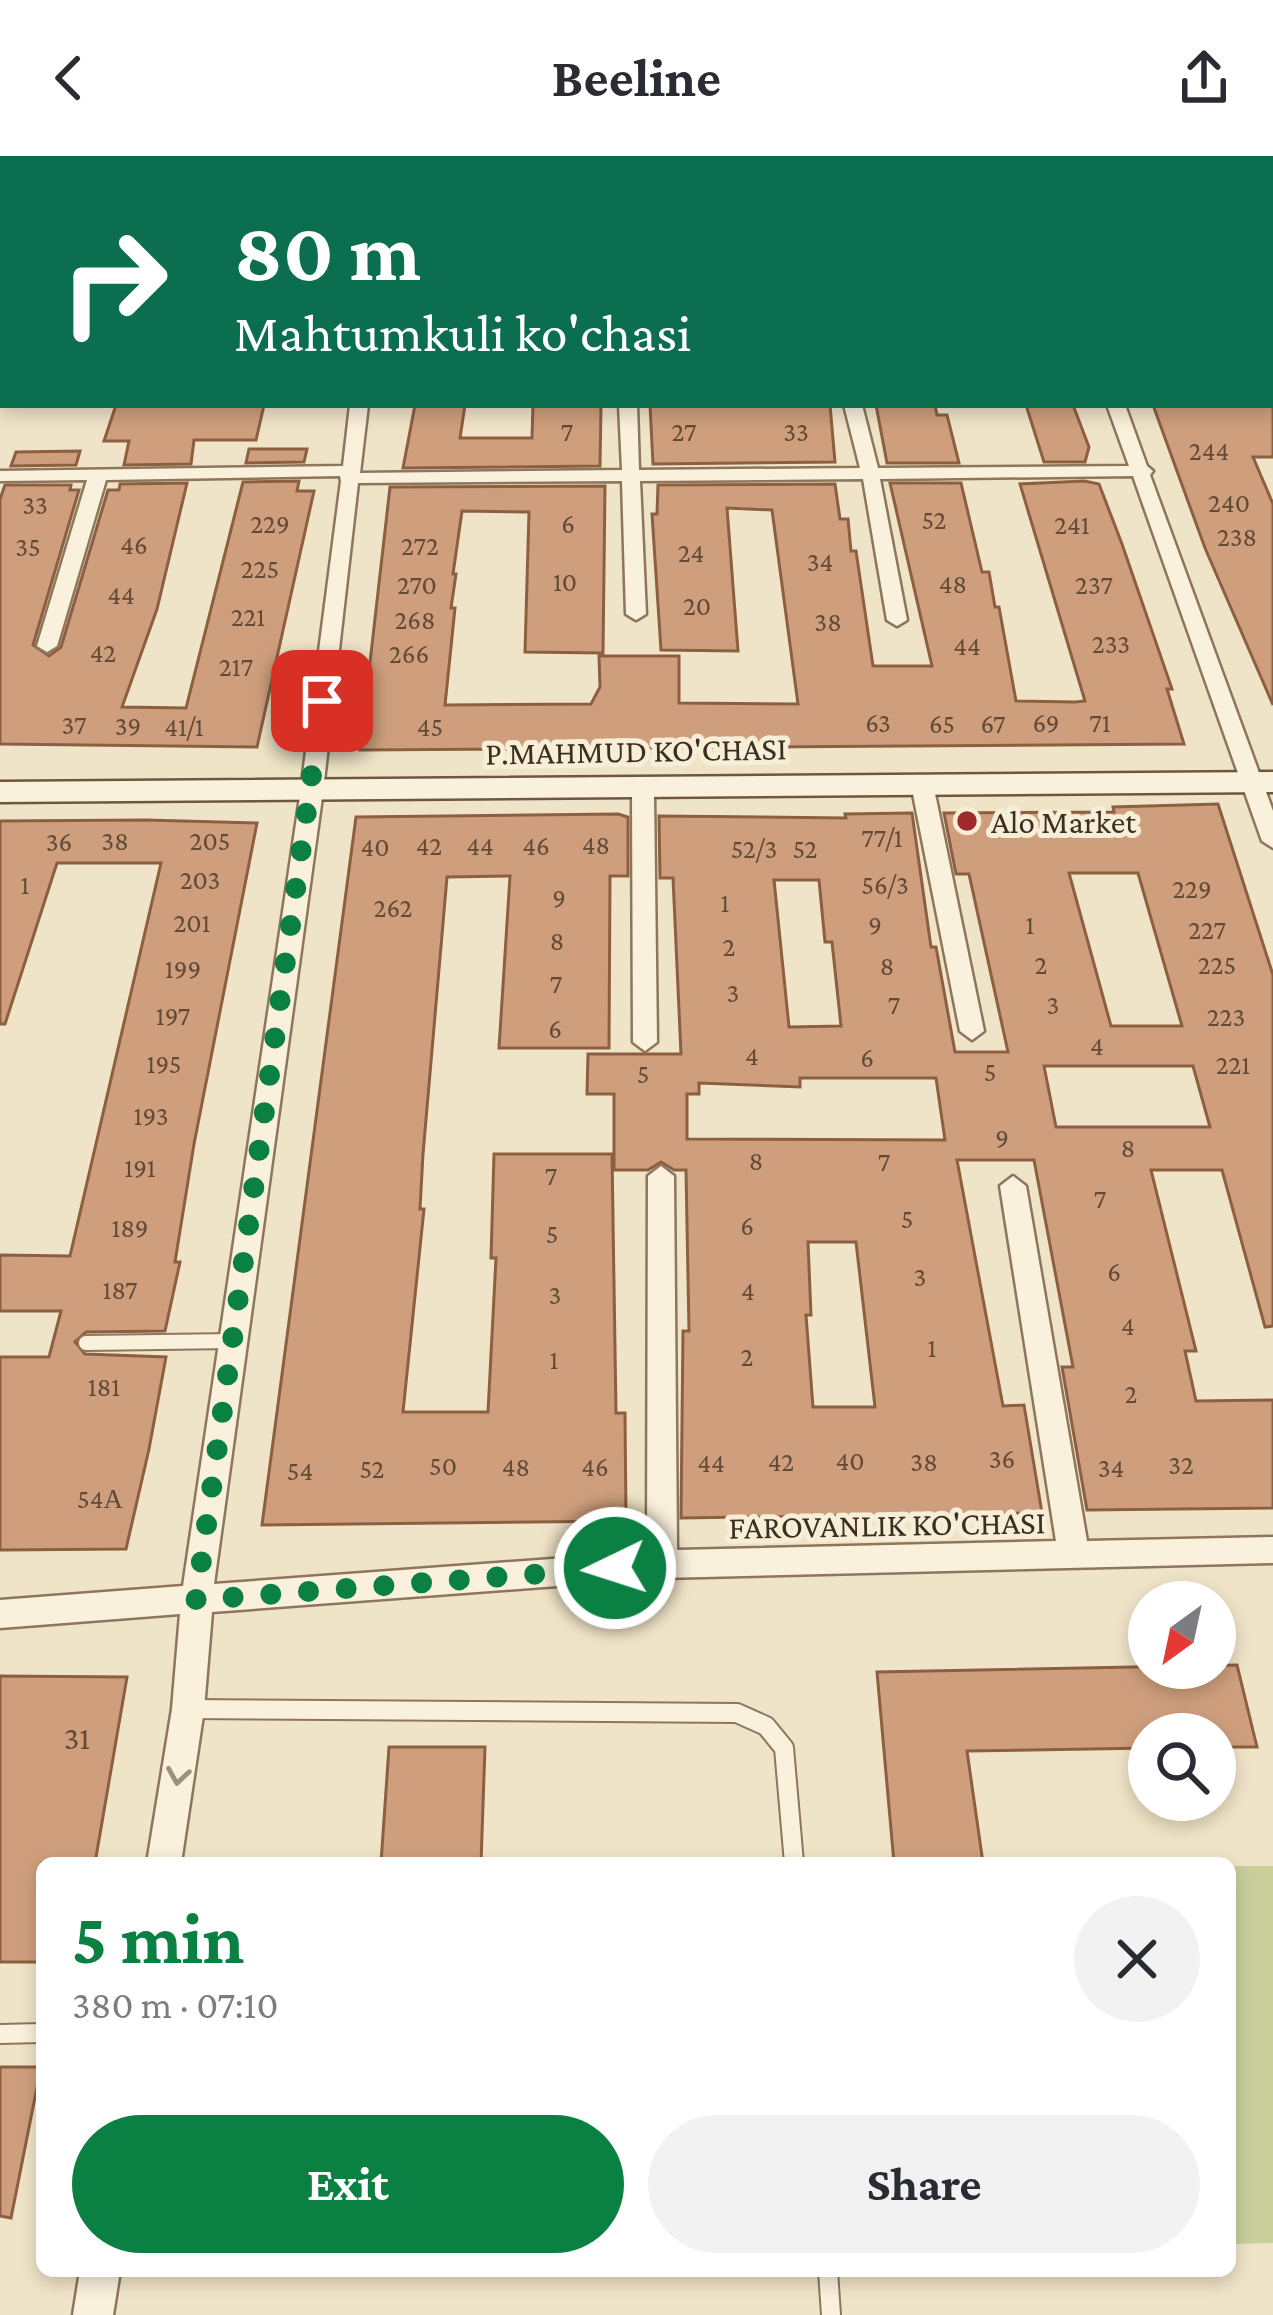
<!DOCTYPE html>
<html lang="en">
<head>
<meta charset="utf-8">
<style>
	body { margin:0; font-family:"Crimson Pro",serif; background:#f2f2f3; color:#2b2b33; height:100vh; display:flex; flex-direction:column; font-size:45px; white-space:nowrap }
	* { box-sizing:border-box; margin:0 }
	p { font-size:39px; color:#7c7c81 }
	.icon { flex:none; width:66px; height:66px; fill:none; stroke:currentColor; stroke-width:2; stroke-linecap:round; stroke-linejoin:round }
	.map { position:relative; flex:1; overflow:hidden }
	.sheet { position:absolute; left:36px; top:1701px; width:1200px; height:420px; display:flex; flex-direction:column; background:#fff; border-radius:18px; box-shadow:0 6px 18px #0003 }
	.sheet>* { flex:none }
	.top-card { position:absolute; left:0px; top:0px; width:1275px; height:252px; box-shadow:0 6px 18px #0003; background:#0b6e4f; color:#fff; overflow:hidden }
	.needle { width:78px; rotate:213deg }
	.fabs { position:absolute; left:1128px; top:1425px; display:grid; gap:24px }
	.fabs a { display:grid; place-items:center; width:108px; height:108px; border-radius:50%; background:#fff; box-shadow:0 6px 18px #0003; font-size:60px }
	.pin { position:absolute; display:grid; place-items:center; width:102px; height:102px; color:#fff; margin:-51px; border-radius:24px; box-shadow:0 6px 18px #0006 }
	.me { position:absolute; width:132px; margin:-66px; rotate:266deg; stroke-linejoin:round; filter:drop-shadow(0 0 9px #0008) }
	.turn { display:flex; align-items:center; gap:42px; height:252px; padding:0 36px; font-size:54px }
	.turn .icon { width:156px; height:156px; stroke-width:2.5 }
	.turn b { display:block; font-size:84px; line-height:102px }
	.round { display:grid; place-items:center; flex:none; width:126px; height:126px; border-radius:63px; background:#f2f2f3 }
	.headline { display:flex; align-items:center; justify-content:space-between; height:204px; padding:0 36px }
	h1 { font-size:72px; font-weight:700; line-height:90px; color:#0b8043 }
	.action { display:flex; gap:24px; margin-top:auto; padding:24px 36px }
	.action a { flex:1; height:138px; border-radius:72px; background:#0b8043; color:#fff; font-size:48px; font-weight:700; line-height:138px; text-align:center }
	.action a+a { background:#f2f2f3; color:#2b2b33 }
	header { display:flex; justify-content:space-between; align-items:center; height:156px; padding:0 36px; background:#fff; font-size:54px; font-weight:700 }
	.map>svg:first-child { display:block }
	.green { fill:#c9cf9b }
	.building { fill:#cf9f7d; stroke:#8d5f41; stroke-width:3; fill-rule:evenodd }
	.lines { fill:none; stroke-linecap:round; stroke-linejoin:round }
	.lane-far1-casing { stroke:#8d765c; stroke-width:18 }
	.lane-casing { stroke:#8d765c; stroke-width:22 }
	.street-casing { stroke:#8d765c; stroke-width:5 }
	.secondary-casing { stroke:#6f573f; stroke-width:5 }
	.lane-far1 { stroke:#faf1dc; stroke-width:14 }
	.lane { stroke:#faf1dc; stroke-width:18 }
	.street { fill:#faf1dc; fill-rule:evenodd }
	.secondary { fill:#faf1dc; fill-rule:evenodd }
	.oneway { stroke:#9c907e }
	.route { stroke:#0b8043; stroke-width:21; stroke-dasharray:0 37.8 }
	.poi-dot { fill:#9e2a2b; stroke:#f7eed8; stroke-width:4.5 }
	.labels { text-anchor:middle; stroke-width:10; stroke-linejoin:round; paint-order:stroke }
	.number-label { font-size:27px; fill:#624a37 }
	.street-label { font-size:33px; fill:#3d2e20; stroke:#f7eed8 }
	.poi-label { font-size:33px; fill:#3d2e20; stroke:#f7eed8; text-anchor:start }
	.near-number-label { font-size:33px; fill:#624a37 }
</style>
</head>
<body>
<header><svg class="icon" aria-label="back" viewBox="0 0 24 24"><path d="M15 5l-7 7 7 7"/></svg>Beeline<svg class="icon" aria-label="share" viewBox="0 0 24 24"><path d="M12 15V3M7 8l5-5 5 5M5 13v7h14v-7"/></svg></header>
<div class="map">
<svg width="1273" height="2159" viewBox="0 0 1273 2159">
	<rect width="100%" height="100%" fill="#f0e4c8"/>
	<path class="green" d="M1230,1710H1273V2087L1230,2088Z"/>
	<g class="building">
		<path d="M116,249H264L256,284H194L191,308L124,309L129,285H104Z"/>
		<path d="M415,249H465L460,282H532L533,249H601L600,310L403,312Z"/>
		<path d="M650,249H830L835,306L653,308Z"/>
		<path d="M876,249H935L937,259H947L959,307H887Z"/>
		<path d="M1026,249H1073L1089,291L1085,306H1044Z"/>
		<path d="M1153,249H1273V301H1253L1273,348V549L1205,392Z"/>
		<path d="M249,293H307L304,306L246,307Z"/>
		<path d="M80,295L76,309L11,310L16,296Z"/>
		<path d="M299,325L297,335H314L257,591L0,588V343L5,329H71L70,334H79L33,489L49,500L61,491L108,334H119L120,328L187,327L157,453L122,551L186,552L243,326Z"/>
		<path d="M1084,325L1099,328L1122,388L1172,533H1167L1184,588L360,594L390,331L605,330L603,497L525,496L529,356L462,355L453,418H456L451,452H455L445,549L591,548L600,531L599,500H679V547L798,548L772,354L727,352L738,495L661,494L652,358H657L658,329L835,328L840,363H848L851,395H856L873,510H932L890,327H961L982,416H989L995,451H999L1016,545L1075,546L1085,545L1020,328Z"/>
		<path d="M1218,648L1273,819V1170L1265,1171L1222,1014H1151L1196,1195H1185L1196,1245L1273,1244V1352L1087,1354L1062,1211H1073L1034,1004H957L1003,1250L1024,1249L1042,1357L681,1362L683,1175H689L686,1014H674L661,1006L648,1014H614V938H587L588,898H681L673,722H660L659,660L846,662L845,658L912,657L931,791H936L955,896H1008L969,718H956L944,657L1114,656L1113,651ZM1069,717H1138L1182,870H1111ZM774,724H819L825,786H832L841,870L789,871ZM1044,910H1193L1210,971H1056ZM800,922H936L945,984L687,983V938H699V927L800,931ZM808,1086H856L875,1251H813L806,1159H811Z"/>
		<path d="M618,658L628,661V720H610L609,892H499L510,720L447,721L423,998L420,1053H424L403,1256H488L496,1102H491L494,998H612L616,1257H625L626,1365L262,1369L356,661Z"/>
		<path d="M146,664L257,667L194,988L175,1106H180L165,1175L86,1176L75,1186L85,1198L166,1201L149,1293L126,1393L0,1394V1201H49L61,1155H0V1099L70,1100L161,707H57L5,868H0V665Z"/>
		<path d="M1237,1509L1257,1591H1215V1578H1149V1592L967,1595L983,1707H894L877,1516Z"/>
		<path d="M0,1520L127,1521L95,1707H42V1806H0Z"/>
		<path d="M389,1591H485L481,1707H381Z"/>
		<path d="M0,1911H41L11,2062L0,2060Z"/>
	</g>
	<g class="lines">
		<defs>
			<path id="lane-far1" d="M86,1187L234,1185"/>
			<g id="lane">
				<path d="M188,1553L737,1557L766,1570L784,1592L794,1707"/>
				<path d="M0,1878L42,1877"/>
				<path d="M828,2115L831,2159"/>
			</g>
			<g id="street">
				<rect x="384" y="0" width="14" height="3"/>
				<rect x="595" y="0" width="14" height="3"/>
				<rect x="793" y="0" width="14" height="3"/>
				<path d="M1007,0H1021L1022,3H1008Z"/>
				<path d="M1194,0H1208L1210,3H1196Z"/>
				<rect x="0" y="37" width="3" height="8"/>
				<path d="M1272,125L1273,126V137L1272,136Z"/>
				<rect x="1272" y="199" width="1" height="10"/>
				<path d="M350,249H368L360,317L622,314L619,249H637L639,314L860,312L844,249H862L878,312L1129,310L1107,249H1125L1147,310L1153,315L1150,319L1273,655V692L1262,685L1133,320L880,323L907,464L897,470L887,464L863,323L640,325L646,458L636,464L626,458L622,325L358,327L323,634L214,1428L647,1396L648,1020L661,1010L674,1020L677,1394L1056,1385L1000,1030L1013,1020L1026,1030L1087,1385L1273,1381V1407L662,1422L212,1456L204,1553L181,1707H147L172,1553L180,1458L0,1472V1444L183,1430L301,634L341,325L340,320L106,324L57,490L47,496L37,490L87,324L0,325V315L343,310Z"/>
				<path d="M922,621L933,628L984,875L972,884L960,875L911,628Z"/>
				<path d="M648,623L659,630L654,637L657,886L645,895L633,886L632,637L640,625Z"/>
				<path d="M80,2115H120L113,2159H73Z"/>
			</g>
			<path id="secondary" d="M1273,616V636L0,646V626Z"/>
		</defs>
		<use href="#lane-far1" class="lane-far1-casing"/>
		<use href="#lane" class="lane-casing"/>
		<use href="#street" class="street-casing"/>
		<use href="#secondary" class="secondary-casing"/>
		<use href="#lane-far1" class="lane-far1"/>
		<use href="#lane" class="lane"/>
		<use href="#street" class="street"/>
		<use href="#secondary" class="secondary"/>
	</g>
	<defs><path id="oneway-chevron" d="M-2-3.5L2.5 0L-2 3.5" fill="none" stroke-width="1.6" stroke-linecap="round" stroke-linejoin="round" transform="scale(3)"/></defs>
	<use class="oneway" href="#oneway-chevron" transform="translate(178 1620) rotate(99)"/>
	<g class="lines">
		<path class="route" d="M322,545L196,1444L615,1412"/>
	</g>
	<circle class="poi-dot" cx="967" cy="665" r="12"/>
	<g class="labels">
		<g class="number-label">
			<text x="567" y="285">7</text>
			<text x="684" y="285">27</text>
			<text x="796" y="285">33</text>
			<text x="1209" y="304">244</text>
			<text x="1229" y="356">240</text>
			<text x="35" y="358">33</text>
			<text x="934" y="373">52</text>
			<text x="270" y="377">229</text>
			<text x="568" y="377">6</text>
			<text x="1072" y="378">241</text>
			<text x="1237" y="390">238</text>
			<text x="134" y="398">46</text>
			<text x="420" y="399">272</text>
			<text x="28" y="400">35</text>
			<text x="691" y="406">24</text>
			<text x="820" y="415">34</text>
			<text x="260" y="422">225</text>
			<text x="565" y="435">10</text>
			<text x="953" y="437">48</text>
			<text x="417" y="438">270</text>
			<text x="1094" y="438">237</text>
			<text x="121" y="448">44</text>
			<text x="697" y="459">20</text>
			<text x="248" y="470">221</text>
			<text x="415" y="473">268</text>
			<text x="828" y="475">38</text>
			<text x="1111" y="497">233</text>
			<text x="967" y="499">44</text>
			<text x="103" y="506">42</text>
			<text x="409" y="507">266</text>
			<text x="236" y="520">217</text>
			<text x="878" y="576">63</text>
			<text x="1046" y="576">69</text>
			<text x="1100" y="576">71</text>
			<text x="942" y="577">65</text>
			<text x="993" y="577">67</text>
			<text x="74" y="578">37</text>
			<text x="128" y="579">39</text>
			<text x="184" y="580">41/1</text>
			<text x="430" y="580">45</text>
			<text x="882" y="691">77/1</text>
			<text x="115" y="694">38</text>
			<text x="210" y="694">205</text>
			<text x="59" y="695">36</text>
			<text x="596" y="698">48</text>
			<text x="429" y="699">42</text>
			<text x="480" y="699">44</text>
			<text x="536" y="699">46</text>
			<text x="375" y="700">40</text>
			<text x="754" y="702">52/3</text>
			<text x="805" y="702">52</text>
			<text x="200" y="733">203</text>
			<text x="25" y="738">1</text>
			<text x="885" y="738">56/3</text>
			<text x="1192" y="742">229</text>
			<text x="559" y="751">9</text>
			<text x="725" y="756">1</text>
			<text x="393" y="761">262</text>
			<text x="192" y="776">201</text>
			<text x="875" y="778">9</text>
			<text x="1030" y="778">1</text>
			<text x="1207" y="783">227</text>
			<text x="557" y="794">8</text>
			<text x="729" y="800">2</text>
			<text x="1041" y="818">2</text>
			<text x="1217" y="818">225</text>
			<text x="887" y="819">8</text>
			<text x="183" y="822">199</text>
			<text x="556" y="837">7</text>
			<text x="733" y="846">3</text>
			<text x="894" y="858">7</text>
			<text x="1053" y="858">3</text>
			<text x="173" y="869">197</text>
			<text x="1226" y="870">223</text>
			<text x="555" y="882">6</text>
			<text x="1097" y="899">4</text>
			<text x="752" y="909">4</text>
			<text x="867" y="911">6</text>
			<text x="164" y="917">195</text>
			<text x="1233" y="918">221</text>
			<text x="990" y="925">5</text>
			<text x="643" y="927">5</text>
			<text x="151" y="969">193</text>
			<text x="1002" y="991">9</text>
			<text x="1128" y="1001">8</text>
			<text x="756" y="1014">8</text>
			<text x="884" y="1015">7</text>
			<text x="140" y="1021">191</text>
			<text x="551" y="1029">7</text>
			<text x="1100" y="1052">7</text>
			<text x="907" y="1072">5</text>
			<text x="747" y="1079">6</text>
			<text x="130" y="1081">189</text>
			<text x="552" y="1087">5</text>
			<text x="1114" y="1125">6</text>
			<text x="920" y="1130">3</text>
			<text x="120" y="1143">187</text>
			<text x="748" y="1144">4</text>
			<text x="555" y="1148">3</text>
			<text x="1128" y="1179">4</text>
			<text x="932" y="1201">1</text>
			<text x="747" y="1210">2</text>
			<text x="554" y="1213">1</text>
			<text x="104" y="1240">181</text>
			<text x="1131" y="1247">2</text>
			<text x="1002" y="1312">36</text>
			<text x="850" y="1314">40</text>
			<text x="781" y="1315">42</text>
			<text x="924" y="1315">38</text>
			<text x="711" y="1316">44</text>
			<text x="1181" y="1318">32</text>
			<text x="443" y="1319">50</text>
			<text x="516" y="1320">48</text>
			<text x="595" y="1320">46</text>
			<text x="1111" y="1321">34</text>
			<text x="372" y="1322">52</text>
			<text x="300" y="1324">54</text>
			<text x="100" y="1352">54А</text>
		</g>
		<g class="street-label">
			<text transform="translate(636 594) rotate(-1)" y="12">P.MAHMUD KO'CHASI</text>
			<text transform="translate(887 1368) rotate(-1)" y="12">FAROVANLIK KO'CHASI</text>
		</g>
		<g class="poi-label">
			<text x="991" y="677">Alo Market</text>
		</g>
		<g class="near-number-label">
			<text x="77" y="1593">31</text>
		</g>
	</g>
</svg>
<div class="fabs">
<a><svg class="needle" viewBox="-14 -14 28 28"><path d="M0-13l5 13h-10z" fill="#e53935"/><path d="M0 13l5-13h-10z" fill="#7c7c81"/></svg></a>
<a><svg class="icon" aria-label="search" viewBox="0 0 24 24"><circle cx="10" cy="10" r="6"/><path d="M15 15l6 6"/></svg></a>
</div>
<div class="pin" style="left:322px;top:545px;background:#d93025"><svg class="icon" aria-label="arrive" viewBox="0 0 24 24"><path d="M6 21V4h12l-3 4 3 4H6"/></svg></div>
<svg class="me" style="left:615px;top:1412px" viewBox="-20 -20 40 40"><circle r="17" fill="#0b8043" stroke="#fff" stroke-width="3"/><path d="M0-11L8 9 0 5-8 9z" fill="#fff"/></svg>
<div class="top-card">
<div class="turn"><svg class="icon" aria-label="right" viewBox="0 0 24 24"><path d="M7 20v-9h11M14 6l5 5-5 5"/></svg><div><b>80 m</b>Mahtumkuli ko'chasi</div></div>
</div>
<section class="sheet">
<div class="headline"><div><h1>5 min</h1><p>380 m · 07:10</p></div><a class="round"><svg class="icon" aria-label="close" viewBox="0 0 24 24"><path d="M6 6l12 12M18 6L6 18"/></svg></a></div>
<div class="action"><a>Exit</a><a>Share</a></div>
</section>
</div>
</body>
</html>
